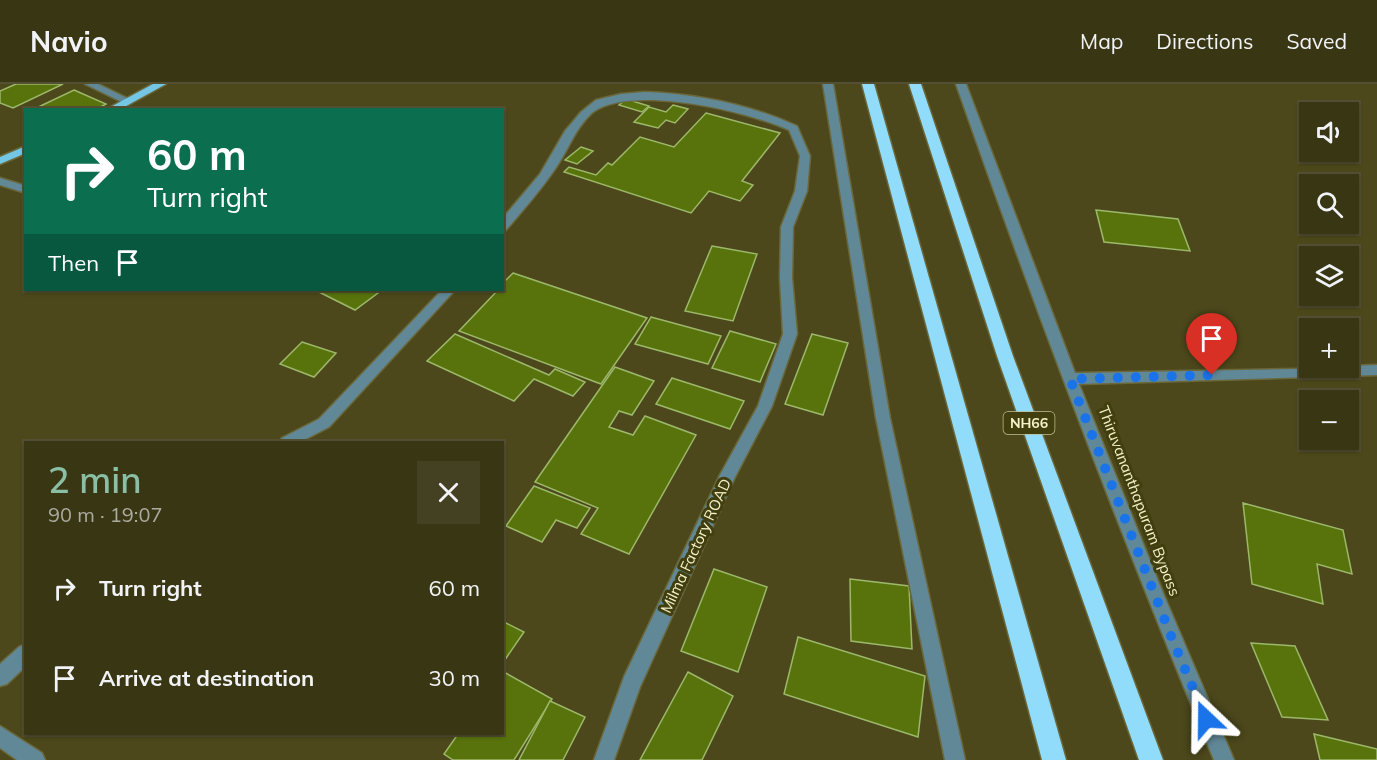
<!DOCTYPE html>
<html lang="en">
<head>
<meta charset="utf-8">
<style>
	body { margin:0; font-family:Mulish,sans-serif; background:#444122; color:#f1f3f6; height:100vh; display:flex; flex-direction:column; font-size:22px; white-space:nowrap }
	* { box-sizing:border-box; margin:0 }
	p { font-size:20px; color:#ababa0 }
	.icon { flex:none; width:33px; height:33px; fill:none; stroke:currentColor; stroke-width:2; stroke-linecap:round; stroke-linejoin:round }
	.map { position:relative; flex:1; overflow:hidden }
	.side { position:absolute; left:24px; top:357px; width:480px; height:294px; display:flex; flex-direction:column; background:#393614; border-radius:0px; box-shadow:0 2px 4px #0004,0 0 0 2px #535034 }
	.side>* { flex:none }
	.banner { position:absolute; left:24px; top:24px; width:480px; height:183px; border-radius:0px; box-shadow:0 2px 4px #0004,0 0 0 2px #535034; background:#0b6e4f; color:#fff; overflow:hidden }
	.tools { position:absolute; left:1299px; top:18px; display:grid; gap:12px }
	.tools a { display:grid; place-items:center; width:60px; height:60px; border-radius:0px; background:#393614; box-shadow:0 2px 4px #0004,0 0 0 2px #535034; font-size:30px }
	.pin { position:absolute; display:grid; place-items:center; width:51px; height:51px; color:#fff; margin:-62px -26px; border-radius:50% 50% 50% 0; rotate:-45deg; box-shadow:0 0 6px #0007 }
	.pin .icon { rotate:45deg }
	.me { position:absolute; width:66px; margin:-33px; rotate:337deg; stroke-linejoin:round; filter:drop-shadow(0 0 4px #0008) }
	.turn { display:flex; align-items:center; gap:21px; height:126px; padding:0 24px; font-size:27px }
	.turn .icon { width:78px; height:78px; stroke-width:2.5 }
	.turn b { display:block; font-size:42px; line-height:51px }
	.then { display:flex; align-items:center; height:57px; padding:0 24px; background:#0003; gap:12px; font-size:22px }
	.round { display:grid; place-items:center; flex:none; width:63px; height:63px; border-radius:0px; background:#444122 }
	.headline { display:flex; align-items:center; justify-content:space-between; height:102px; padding:0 24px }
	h1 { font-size:36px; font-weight:600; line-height:45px; color:#8abfa5 }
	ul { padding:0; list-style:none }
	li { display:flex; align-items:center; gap:18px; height:90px; padding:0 24px }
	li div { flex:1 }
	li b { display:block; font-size:22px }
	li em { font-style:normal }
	header { display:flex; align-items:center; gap:36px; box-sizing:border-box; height:84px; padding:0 30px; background:#393614; border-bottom:2px solid #535034 }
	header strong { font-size:28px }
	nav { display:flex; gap:33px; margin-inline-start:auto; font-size:21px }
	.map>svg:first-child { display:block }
	.building { fill:#58730c; stroke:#9cb86a; stroke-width:1.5 }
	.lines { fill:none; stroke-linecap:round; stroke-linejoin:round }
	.minor-casing { stroke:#6a673a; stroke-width:3 }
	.major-casing { stroke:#6a673a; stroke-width:3 }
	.highway-casing { stroke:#6a673a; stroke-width:3 }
	.minor { fill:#618897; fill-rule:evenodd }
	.major { fill:#74c6e5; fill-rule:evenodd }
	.highway { fill:#90dcfa; fill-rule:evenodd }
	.route { stroke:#1a73e8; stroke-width:10; stroke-dasharray:0 18 }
	.labels { text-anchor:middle; stroke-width:6; stroke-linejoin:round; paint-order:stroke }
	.shield { fill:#413e0f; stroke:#bfbd92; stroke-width:1.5 }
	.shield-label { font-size:14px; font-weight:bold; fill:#f5f3ca }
	.street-label { font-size:15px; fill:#f5f3ca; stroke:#413e0f }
</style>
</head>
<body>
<header>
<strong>Navio</strong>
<nav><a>Map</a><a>Directions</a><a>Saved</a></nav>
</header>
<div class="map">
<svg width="1377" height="676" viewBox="0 0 1377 676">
	<rect width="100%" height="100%" fill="#4c481b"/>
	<g class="building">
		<path d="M16,0H63L13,24L0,19V7Z"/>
		<path d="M74,6L106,20L95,26H32Z"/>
		<path d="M626,15L649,22L642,28L619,21Z"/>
		<path d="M673,21L688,25L675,39L666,36L658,44L634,38L649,23L666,28Z"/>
		<path d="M706,29L780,49L742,97L753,101L740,117L709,107L691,129L564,88L569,83L596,91L608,79L612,81L640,53L674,63Z"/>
		<path d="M581,63L593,67L577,80L565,76Z"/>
		<path d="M1096,126L1178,135L1190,167L1104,158Z"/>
		<path d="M712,162L757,170L733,237L685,227Z"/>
		<path d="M513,189L647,234L601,300L459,247L498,206H502V200Z"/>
		<path d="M315,206H382L355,226Z"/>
		<path d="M651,233L721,252L708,280L635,260Z"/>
		<path d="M730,247L776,260L760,298L712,284Z"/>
		<path d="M455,250L549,291L555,285L585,298L573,312L534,295L514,317L427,277Z"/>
		<path d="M812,250L848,259L823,331L785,320Z"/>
		<path d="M302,258L336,269L314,293L280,280Z"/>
		<path d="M615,283L654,297L632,331L619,327L609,343L633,351L645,332L696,351L629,470L581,450L598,424L535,398Z"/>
		<path d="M672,294L744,317L730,345L656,320Z"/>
		<path d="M534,402L590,424L577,444L556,436L542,458L506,442Z"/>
		<path d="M1243,419L1343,446L1352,490L1317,480L1323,520L1252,500Z"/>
		<path d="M714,485L767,503L738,588L681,567Z"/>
		<path d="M850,495L909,502L912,565L851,557Z"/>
		<path d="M502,537L524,548L502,580Z"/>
		<path d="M798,553L925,592L918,653L784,610Z"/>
		<path d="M1251,559L1295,562L1328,636L1282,633Z"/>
		<path d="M502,587L552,615L514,676H453L444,670L458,650H502Z"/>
		<path d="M688,588L733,612L702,676H640Z"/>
		<path d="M550,617L585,633L563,676H519Z"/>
		<path d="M1314,650L1377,665V676H1320Z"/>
	</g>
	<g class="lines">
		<defs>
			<g id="minor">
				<path d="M85,0H98L133,17L124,19Z"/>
				<path d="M823,0H833L890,334L965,676H945L876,334Z"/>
				<path d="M956,0H966L1075,289L1348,284V282L1377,281V291L1079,300L1163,509L1234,676H1214C1121,453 1036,228 956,0Z"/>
				<path d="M645,8C698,10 748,20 797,42L810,72L807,107L793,143L792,194L797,250L772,322L735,393L640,603L614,676H594L624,593L720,391L758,322L783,250L780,194L781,143L795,107L800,72L789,46C747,27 632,0 593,28C575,44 569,65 555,85C541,106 523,126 506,146L502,147V135L540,90L565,47L581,28L596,16L621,10Z"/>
				<path d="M0,94L26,102V109L0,101Z"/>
				<path d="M442,206H455L329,343L300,358H280L282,354L319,335Z"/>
				<path d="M26,560V582L7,600L0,602V580L19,563Z"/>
				<path d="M0,642L42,669L45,676H17L0,664Z"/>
			</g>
			<g id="major">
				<path d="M153,0H166L119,26H105Z"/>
				<path d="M26,62V69L0,80V73Z"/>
			</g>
			<g id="highway">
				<path d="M862,0H874L1066,676H1042Z"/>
				<path d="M909,0H921L1013,272L1163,676H1139L997,272Z"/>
			</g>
		</defs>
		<use href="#minor" class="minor-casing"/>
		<use href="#major" class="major-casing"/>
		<use href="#highway" class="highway-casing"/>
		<use href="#minor" class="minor"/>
		<use href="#major" class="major"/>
		<use href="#highway" class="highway"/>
	</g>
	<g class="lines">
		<path class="route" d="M1206,635L1171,552L1070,295L1212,291"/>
	</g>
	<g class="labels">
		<rect class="shield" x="1003.5" y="328" width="51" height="22" rx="4.5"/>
		<g class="shield-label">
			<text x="1029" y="344">NH66</text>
		</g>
		<g class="street-label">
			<text transform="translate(1139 417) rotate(69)" y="5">Thiruvananthapuram Bypass</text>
			<text transform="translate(696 462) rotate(-65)" y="5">Milma Factory ROAD</text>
		</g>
	</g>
</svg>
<div class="tools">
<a><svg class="icon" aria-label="sound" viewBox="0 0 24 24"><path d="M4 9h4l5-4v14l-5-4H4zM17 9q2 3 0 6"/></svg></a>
<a><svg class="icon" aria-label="search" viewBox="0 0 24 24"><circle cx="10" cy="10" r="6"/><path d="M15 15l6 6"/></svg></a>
<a><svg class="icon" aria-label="layers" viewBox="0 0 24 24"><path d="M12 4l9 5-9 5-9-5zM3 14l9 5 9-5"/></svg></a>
<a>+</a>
<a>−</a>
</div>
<div class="pin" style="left:1212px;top:291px;background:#d93025"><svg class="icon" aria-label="arrive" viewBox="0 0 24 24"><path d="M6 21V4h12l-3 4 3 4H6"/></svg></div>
<svg class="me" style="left:1206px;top:635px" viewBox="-20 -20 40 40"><path d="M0-17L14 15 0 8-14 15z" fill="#1a73e8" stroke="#fff" stroke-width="4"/></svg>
<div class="banner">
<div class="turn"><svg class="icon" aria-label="right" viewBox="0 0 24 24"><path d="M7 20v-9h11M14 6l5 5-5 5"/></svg><div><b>60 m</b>Turn right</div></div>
<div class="then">Then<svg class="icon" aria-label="arrive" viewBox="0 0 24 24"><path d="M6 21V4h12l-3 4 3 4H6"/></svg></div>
</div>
<section class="side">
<div class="headline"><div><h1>2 min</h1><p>90 m · 19:07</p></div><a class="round"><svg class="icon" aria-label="close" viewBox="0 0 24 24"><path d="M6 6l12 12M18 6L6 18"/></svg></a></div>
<ul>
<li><svg class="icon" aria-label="right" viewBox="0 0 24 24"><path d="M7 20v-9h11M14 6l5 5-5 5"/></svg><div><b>Turn right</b></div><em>60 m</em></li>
<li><svg class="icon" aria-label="arrive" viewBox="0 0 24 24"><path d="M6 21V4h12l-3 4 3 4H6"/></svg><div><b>Arrive at destination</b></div><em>30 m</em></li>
</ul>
</section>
</div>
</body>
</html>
